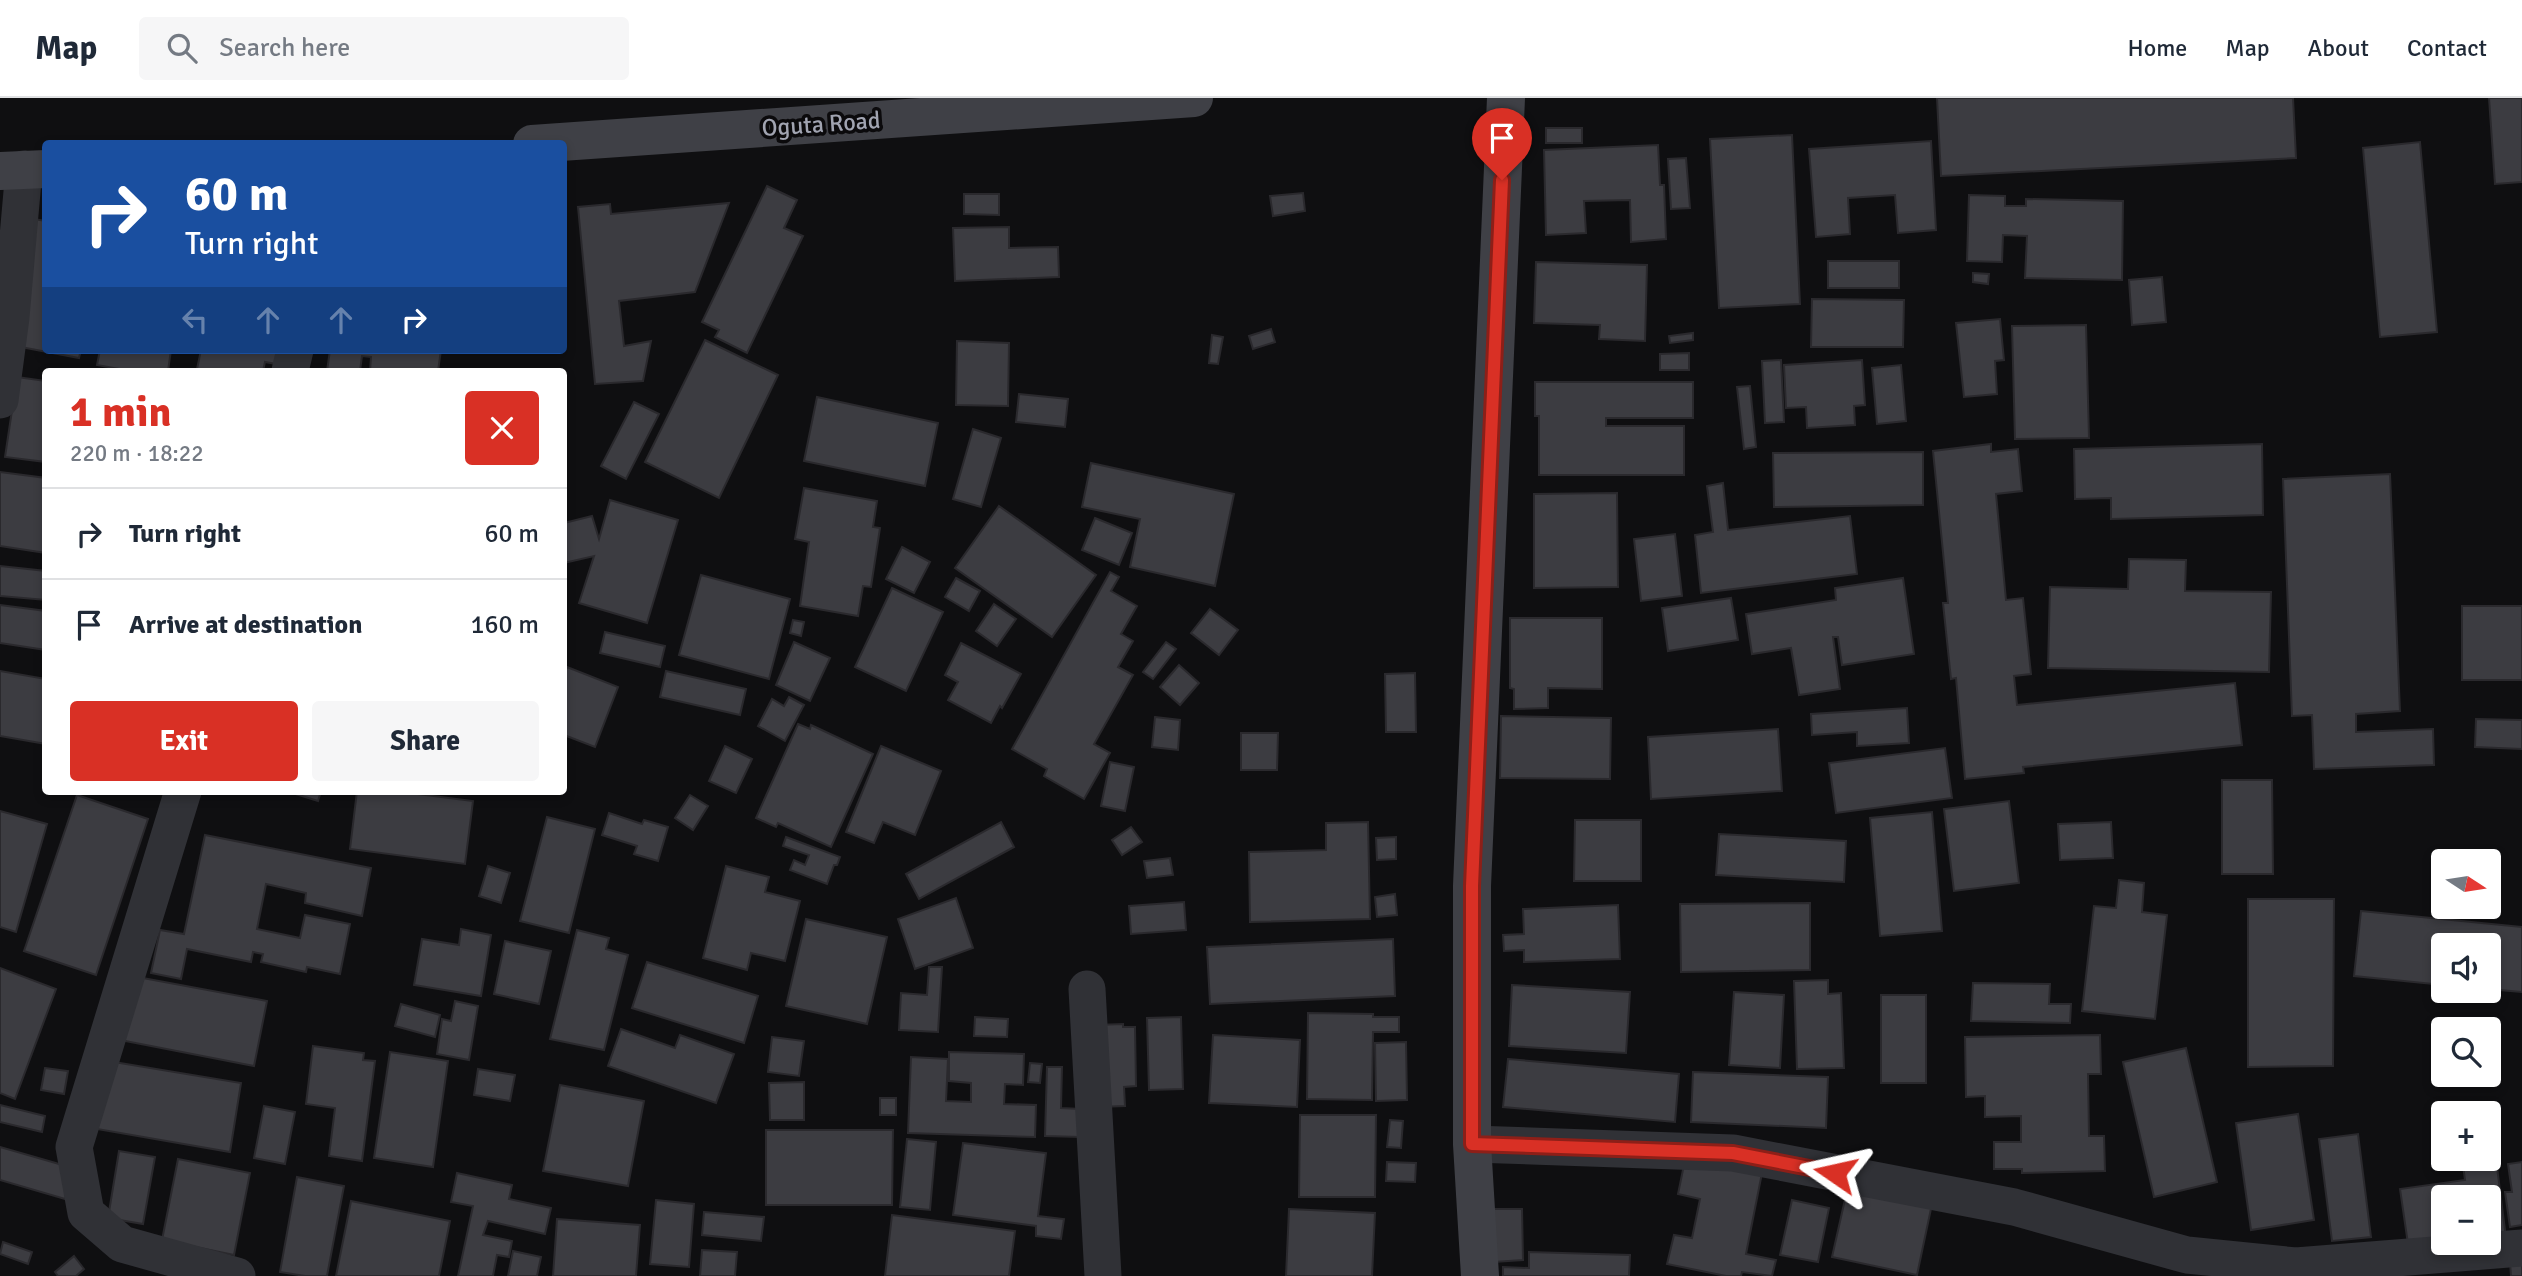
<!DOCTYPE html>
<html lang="en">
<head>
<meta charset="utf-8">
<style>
	body { margin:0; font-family:Signika,sans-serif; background:#f6f6f7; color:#1f2937; height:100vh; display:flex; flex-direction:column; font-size:26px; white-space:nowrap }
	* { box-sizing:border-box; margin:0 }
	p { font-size:23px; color:#747a83 }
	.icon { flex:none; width:38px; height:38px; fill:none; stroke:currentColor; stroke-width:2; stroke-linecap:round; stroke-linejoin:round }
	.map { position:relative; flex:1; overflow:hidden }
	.panel { position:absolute; left:42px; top:270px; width:525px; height:427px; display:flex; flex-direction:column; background:#fff; border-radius:7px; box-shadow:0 4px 10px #0003 }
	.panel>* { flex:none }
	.top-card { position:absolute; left:42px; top:42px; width:525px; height:214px; border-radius:7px; box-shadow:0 4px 10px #0003; background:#1a4fa0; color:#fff; overflow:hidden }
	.needle { width:46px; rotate:102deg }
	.fabs { position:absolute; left:2431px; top:751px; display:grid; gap:14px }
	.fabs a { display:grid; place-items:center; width:70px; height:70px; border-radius:7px; background:#fff; box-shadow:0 4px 10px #0003; font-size:35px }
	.pin { position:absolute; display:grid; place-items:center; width:60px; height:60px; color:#fff; margin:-72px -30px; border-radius:50% 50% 50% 0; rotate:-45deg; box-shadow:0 0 7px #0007 }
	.pin .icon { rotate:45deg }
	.me { position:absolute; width:77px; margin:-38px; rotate:281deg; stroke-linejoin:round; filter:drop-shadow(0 0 5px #0008) }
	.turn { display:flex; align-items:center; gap:24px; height:147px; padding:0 28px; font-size:32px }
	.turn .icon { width:91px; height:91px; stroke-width:2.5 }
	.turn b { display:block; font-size:49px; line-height:60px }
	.lanes { display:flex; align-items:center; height:66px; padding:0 28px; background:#0003; justify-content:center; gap:35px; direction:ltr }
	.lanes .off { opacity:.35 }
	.round { display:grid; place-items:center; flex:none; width:74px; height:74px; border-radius:7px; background:#f6f6f7 }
	.headline { display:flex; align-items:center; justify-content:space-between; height:119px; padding:0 28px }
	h1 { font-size:42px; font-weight:700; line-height:52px; color:#d93025 }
	.action { display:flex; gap:14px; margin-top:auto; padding:14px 28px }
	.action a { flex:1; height:80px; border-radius:7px; background:#d93025; color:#fff; font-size:28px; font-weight:700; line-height:80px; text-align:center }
	.action a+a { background:#f6f6f7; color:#1f2937 }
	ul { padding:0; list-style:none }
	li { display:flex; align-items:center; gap:21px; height:91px; padding:0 28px; border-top:2px solid #e0e1e3 }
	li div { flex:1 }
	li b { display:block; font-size:26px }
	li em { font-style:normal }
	header { display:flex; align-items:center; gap:42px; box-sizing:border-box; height:98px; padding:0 35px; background:#fff; border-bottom:2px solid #e0e1e3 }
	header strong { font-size:33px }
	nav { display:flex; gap:38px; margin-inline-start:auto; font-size:24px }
	.search { width:490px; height:63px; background:#f6f6f7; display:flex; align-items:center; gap:18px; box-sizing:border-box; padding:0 24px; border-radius:7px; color:#747a83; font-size:26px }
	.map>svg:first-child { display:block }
	.building { fill:#3c3c41; stroke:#2a292d; stroke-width:2 }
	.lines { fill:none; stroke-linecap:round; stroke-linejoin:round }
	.street { stroke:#303136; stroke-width:37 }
	.secondary { stroke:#3f4046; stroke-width:38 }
	.route-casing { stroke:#8d1f18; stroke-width:18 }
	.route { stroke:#d93025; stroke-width:12 }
	.labels { text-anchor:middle; stroke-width:7; stroke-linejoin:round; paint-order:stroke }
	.street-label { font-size:24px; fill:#a1a4b1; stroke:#0b0a0c }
</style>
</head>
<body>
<header>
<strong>Map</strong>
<div class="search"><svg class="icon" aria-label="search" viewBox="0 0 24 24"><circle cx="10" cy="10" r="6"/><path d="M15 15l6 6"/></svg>Search here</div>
<nav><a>Home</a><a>Map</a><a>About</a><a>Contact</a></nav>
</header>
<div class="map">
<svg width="2522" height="1178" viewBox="0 0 2522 1178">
	<rect width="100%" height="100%" fill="#0f0f11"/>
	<g class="building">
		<path d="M1937,0H2293L2296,60L1941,78Z"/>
		<path d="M2489,0H2522V84L2495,86Z"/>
		<rect x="1546" y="30" width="36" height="15"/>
		<path d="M1792,37L1800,206L1719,210L1710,41Z"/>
		<path d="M1931,43L1936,132L1898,135L1895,97L1848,100L1850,136L1816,139L1809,51Z"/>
		<path d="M2420,44L2437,234L2380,239L2363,50Z"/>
		<path d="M1658,47L1660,87H1664L1666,141L1631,144L1630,102L1584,103L1586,135L1546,137L1544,52Z"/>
		<path d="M1686,60L1690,110L1671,111L1668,61Z"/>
		<path d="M767,88L797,102L784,130L803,138L747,255L715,239L719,232L702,224Z"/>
		<path d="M1303,95L1305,113L1273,118L1270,98Z"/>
		<path d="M964,96H999V117L964,116Z"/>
		<path d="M1969,97L2005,98V108H2026V101L2123,103L2122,182L2025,180L2027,138L2003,137L2002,164L1967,163Z"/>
		<path d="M729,105L695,194L619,203L624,248L651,243L643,283L595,286L578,109L610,106L611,116Z"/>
		<path d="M34,121L46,123V252H81L79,260L10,247Z"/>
		<path d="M1009,129V150L1058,149L1059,179L955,183L953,130Z"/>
		<rect x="1828" y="163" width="71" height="27"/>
		<path d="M1536,164L1647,167L1645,243L1599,241L1600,227L1534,225Z"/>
		<path d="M1973,175L1989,176L1988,186L1973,184Z"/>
		<path d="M2162,179L2166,224L2132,227L2129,182Z"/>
		<path d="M1812,201L1904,202L1903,249H1811Z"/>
		<path d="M2000,221L2004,262L1995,263L1997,296L1964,299L1956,225Z"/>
		<path d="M2086,227L2089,340L2015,341L2012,228Z"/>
		<path d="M1271,231L1275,244L1253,251L1249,238Z"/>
		<path d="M1693,235V242L1670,245L1669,238Z"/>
		<path d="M1212,237L1223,239L1218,266L1209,265Z"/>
		<path d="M705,242L778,277L719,400L645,364Z"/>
		<path d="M957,243L1009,245L1008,308L956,307Z"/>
		<path d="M100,252H171L168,273H130L97,267Z"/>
		<path d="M201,252H279L276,266L265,264L263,273L197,271Z"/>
		<path d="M330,252H441L438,273H370L371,259L362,258L360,273H327Z"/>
		<path d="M1689,255V272H1660V256Z"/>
		<path d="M1781,262L1784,324L1765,325L1762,263Z"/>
		<path d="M1862,262L1865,307L1854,308L1855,327L1807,330L1806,309L1786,310L1784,267Z"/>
		<path d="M1901,267L1906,323L1877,326L1872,270Z"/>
		<path d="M17,279L46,283V364L5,359Z"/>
		<path d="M1535,284H1693V320H1606V328H1684V377H1539V318H1535Z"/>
		<path d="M1750,288L1756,349L1744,351L1737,289Z"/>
		<path d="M1019,296L1068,301L1065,329L1016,324Z"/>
		<path d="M817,299L938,325L925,388L804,363Z"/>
		<path d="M634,304L659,316L626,381L601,368Z"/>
		<path d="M973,331L1001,340L981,409L953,401Z"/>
		<path d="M1991,346V354L2018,351L2022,393L1996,396L2006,502L2023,500L2031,576L2014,578L2017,607L2235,585L2242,647L2023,669L2024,675L1965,681L1956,580L1951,581L1943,505H1948L1933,353Z"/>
		<path d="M2262,346L2263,417L2111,421V400L2075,401L2074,351Z"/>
		<path d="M1923,354V407L1774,409L1773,355Z"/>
		<path d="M1091,365L1234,396L1215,488L1130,469L1140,421L1082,409Z"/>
		<path d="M0,374L46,380V455L0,448Z"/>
		<path d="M2390,376L2400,613L2356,616V634L2433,631L2434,667L2314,671L2312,617L2292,618L2283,381Z"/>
		<path d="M1723,385L1728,432L1850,418L1857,476L1701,495L1695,437L1713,434L1707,388Z"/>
		<path d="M804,390L877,403L873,429L880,430L871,489L863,488L858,518L800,508L809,444L795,441Z"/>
		<path d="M1617,395L1618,489L1534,490V396Z"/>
		<path d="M610,402L678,422L647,525L579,505L594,458L564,465V425L592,418L599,441Z"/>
		<path d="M999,408L1096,477L1052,539L955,470Z"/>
		<path d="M1095,420L1132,435L1119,467L1082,452Z"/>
		<path d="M1675,436L1682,498L1641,503L1634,441Z"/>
		<path d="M902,449L930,464L914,495L886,481Z"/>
		<path d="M2129,461L2186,462L2185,493L2271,494L2269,574L2048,570L2050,489L2128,491Z"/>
		<path d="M0,468L46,473V502L0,498Z"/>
		<path d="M1110,474L1119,479L1111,493L1137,508L1121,536L1133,543L1118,569L1133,577L1094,646L1110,655L1084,701L1044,678L1047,671L1012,651Z"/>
		<path d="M701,477L790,501L769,581L679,557Z"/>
		<path d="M956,480L980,493L969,513L945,499Z"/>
		<path d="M1903,480L1914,556L1842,567L1838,539H1833L1840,591L1799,597L1791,550L1752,556L1746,516L1836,502L1835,490Z"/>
		<path d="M892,490L943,514L906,593L855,569Z"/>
		<path d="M1731,500L1738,542L1668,553L1662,510Z"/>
		<path d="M994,506L1016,521L997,548L976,533Z"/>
		<path d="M0,507L46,513V552L0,545Z"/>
		<rect x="2462" y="508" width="60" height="74"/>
		<path d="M1210,511L1238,532L1219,557L1191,535Z"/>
		<path d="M1510,520H1602V591L1548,590V610L1514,611V591L1510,590Z"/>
		<path d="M793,522L804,524L801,538L790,535Z"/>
		<path d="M605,534L665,548L660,569L600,555Z"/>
		<path d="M794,544L830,560L810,603L776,587Z"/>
		<path d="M1166,544L1176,551L1153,581L1143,574Z"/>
		<path d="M961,545L1021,576L1002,610L1000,608L991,625L948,602L958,584L945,577Z"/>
		<path d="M1179,567L1199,585L1180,607L1160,589Z"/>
		<path d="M567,569L618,589L595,649L564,637V577Z"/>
		<path d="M0,573L46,581V646L0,638Z"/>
		<path d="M666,573L746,591L740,617L660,599Z"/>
		<path d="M1415,575L1416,634H1386L1385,576Z"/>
		<path d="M789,599L804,607L785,643L758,628L772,601L784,608Z"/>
		<path d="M1907,610L1909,645L1857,648V634L1812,637L1811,616Z"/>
		<path d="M1501,618L1611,620L1610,681L1500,680Z"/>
		<path d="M1155,619L1180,622L1178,652L1152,649Z"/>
		<path d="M2476,621L2522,622V651L2475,649Z"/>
		<path d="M798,626L810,631L811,627L873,656L831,749L778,725L776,729L756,720Z"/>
		<path d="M1778,631L1782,693L1651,701L1648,639Z"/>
		<path d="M1241,635H1278L1277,672H1241Z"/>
		<path d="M725,648L752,661L736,695L709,683Z"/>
		<path d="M881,648L941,673L915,737L883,724L874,745L846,734Z"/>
		<path d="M1945,650L1952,700L1836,715L1829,665Z"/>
		<path d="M1110,664L1134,669L1125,713L1101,708Z"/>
		<path d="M2222,682H2272L2273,776H2222Z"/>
		<path d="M286,693H321L318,703Z"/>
		<path d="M357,693H394L473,703L465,766L350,751Z"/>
		<path d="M77,697L148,721L96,877L24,853Z"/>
		<path d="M690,697L708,708L693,732L675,720Z"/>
		<path d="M2009,703L2019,785L1954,793L1944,711Z"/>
		<path d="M0,713L47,726L16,834L0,829Z"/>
		<path d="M1932,714L1942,833L1880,838L1870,720Z"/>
		<path d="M609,715L642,726L644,722L668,729L658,763L634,756L637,748L602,737Z"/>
		<path d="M547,719L595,731L569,835L520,823Z"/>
		<path d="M1575,722H1641V783H1574Z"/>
		<path d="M1001,724L1014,749L919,801L906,776Z"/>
		<path d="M1368,724L1370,821L1250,824L1249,754L1326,752V725Z"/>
		<path d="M2111,724L2113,760L2060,762L2058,726Z"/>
		<path d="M1131,729L1142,744L1122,757L1112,742Z"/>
		<path d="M1719,736L1846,743L1844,784L1716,777Z"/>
		<path d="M205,737L371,770L362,818L305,805L306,795L266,786L257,831L300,840L305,817L350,826L340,876L307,869L306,874L261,864L263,856L253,854L251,864L187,851L181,881L151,875L160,832L184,836Z"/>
		<path d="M786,739L840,759L837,767H834L827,786L790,772L794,762L805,767L809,757L783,748Z"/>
		<path d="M1396,739V761L1377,762L1376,740Z"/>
		<path d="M1170,760L1173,777L1147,780L1144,763Z"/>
		<path d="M488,768L510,775L501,805L479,798Z"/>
		<path d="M726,768L769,779L765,794L800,803L785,863L751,855L747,872L703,860Z"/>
		<path d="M2119,782L2144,785L2142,814L2167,817L2155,921L2082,913L2094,808L2116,810Z"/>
		<path d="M1395,796L1397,817L1377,819L1375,799Z"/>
		<path d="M956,800L973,850L915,871L898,821Z"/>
		<path d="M2248,801H2334L2333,968L2248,969Z"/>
		<path d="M1184,804L1186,832L1131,836L1129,808Z"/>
		<path d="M1810,805V872L1681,874L1680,806Z"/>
		<path d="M1618,807L1620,861L1524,864V852L1504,853L1503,837L1524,836L1523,811Z"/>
		<path d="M2361,813L2522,829V894L2488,891V847H2443V887L2354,878Z"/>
		<path d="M806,821L887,839L867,926L786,908Z"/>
		<path d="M461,831L491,837L481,898L414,887L422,841L459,847Z"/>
		<path d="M577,832L609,840L606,851L628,857L604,952L550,941Z"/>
		<path d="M1393,841L1395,898L1210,906L1207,849Z"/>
		<path d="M505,843L551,853L539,906L494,896Z"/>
		<path d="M647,864L758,898L744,945L632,910Z"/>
		<path d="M929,869H942L938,934L899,932L901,895L927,897Z"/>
		<path d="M0,870L56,891L15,1001L0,995Z"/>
		<path d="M132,878L267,903L254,968L120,942Z"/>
		<path d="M1828,882V896L1841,895L1844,970L1797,971L1794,883Z"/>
		<path d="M1973,885L2050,886L2049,906H2071L2070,925L1971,923Z"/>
		<path d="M1512,887L1630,894L1626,955L1509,948Z"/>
		<path d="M1734,894L1784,897L1780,970L1729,967Z"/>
		<rect x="1881" y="897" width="45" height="88"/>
		<path d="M455,903L478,908L469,962L437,956L442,921L451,923Z"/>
		<path d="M401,906L440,917L435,939L395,928Z"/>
		<path d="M1308,915L1373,916V919H1399V934H1373L1372,1002L1307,1001Z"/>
		<path d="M975,919L1008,921L1007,939L974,938Z"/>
		<path d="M1181,919L1183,991L1149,992L1147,920Z"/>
		<path d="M1123,926V929H1135L1136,988L1124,989L1125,1008L1098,1009L1096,927Z"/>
		<path d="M621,931L675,950L680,937L734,956L716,1005L608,968Z"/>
		<path d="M1213,937L1300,942L1297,1009L1209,1005Z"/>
		<path d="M2100,937L2101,976H2088L2089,1038H2104L2105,1073L2022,1075V1071H1994V1044H2021V1018L1985,1019V998L1966,999L1965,939Z"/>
		<path d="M772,939L804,943L799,978L768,974Z"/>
		<path d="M1406,944L1407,1002L1376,1003L1375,945Z"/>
		<path d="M313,948L364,955L363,962L375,963L362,1063L329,1058L335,1010L306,1006Z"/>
		<path d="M2186,950L2217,1084L2154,1099L2123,964Z"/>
		<path d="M390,954L448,963L433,1069L374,1060Z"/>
		<path d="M949,954L1024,956L1023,987L1005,986L1004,1006L1036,1007L1035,1039L908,1035L911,959L948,961L946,1003L971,1004V985L949,983Z"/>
		<path d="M1508,961L1679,976L1675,1024L1503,1009Z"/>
		<path d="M108,963L241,985L230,1054L97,1031Z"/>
		<path d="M1030,965L1042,966L1040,985L1028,984Z"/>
		<path d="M1047,969H1062L1061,1010L1081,1011L1080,1039L1045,1038Z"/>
		<path d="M45,970L68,973L64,996L41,992Z"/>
		<path d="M478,971L515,977L510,1003L474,997Z"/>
		<path d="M1693,974L1828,979L1826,1030L1691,1024Z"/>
		<path d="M804,984V1022H770L769,985Z"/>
		<path d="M560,987L644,1003L628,1088L543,1073Z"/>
		<rect x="880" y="1000" width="16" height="17"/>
		<path d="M0,1007L45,1018L42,1034L0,1024Z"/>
		<path d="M264,1008L295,1014L285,1066L254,1060Z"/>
		<path d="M2298,1016L2314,1122L2251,1132L2236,1025Z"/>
		<path d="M1300,1017H1376L1375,1099H1299Z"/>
		<path d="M1390,1022L1403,1023L1401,1050L1387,1049Z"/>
		<path d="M766,1032H893L892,1107H766Z"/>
		<path d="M2358,1036L2371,1139L2332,1143L2319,1041Z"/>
		<path d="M907,1041L936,1044L930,1112L900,1109Z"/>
		<path d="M963,1045L1046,1055L1038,1118L1064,1121L1061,1141L1036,1138V1128L953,1117Z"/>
		<path d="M0,1049L73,1070L65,1101L0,1082Z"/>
		<path d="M119,1053L155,1059L143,1126L108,1120Z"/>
		<path d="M2495,1053L2506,1140L2488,1142V1099H2443V1144L2409,1153L2400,1091L2465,1082L2462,1060H2488V1054Z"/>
		<path d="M1686,1057L1762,1075L1746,1156L1776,1162L1772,1178L1742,1174L1741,1178H1726L1667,1166L1674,1137L1692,1140L1700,1101L1678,1096Z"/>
		<path d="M178,1061L250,1075L234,1157L162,1142Z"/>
		<path d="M1387,1064L1416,1065L1415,1084L1386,1083Z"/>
		<path d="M2522,1064V1127L2510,1129L2505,1094H2512L2508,1066Z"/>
		<path d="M457,1075L512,1087L509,1101L551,1110L545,1136L488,1123L483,1137L512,1143L509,1159L497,1157L493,1178H458L473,1108L451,1104Z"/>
		<path d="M297,1079L344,1088L327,1178H305L280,1174Z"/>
		<path d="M1848,1088L1932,1106L1917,1177L1832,1159Z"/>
		<path d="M656,1102L694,1106L689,1169L650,1166Z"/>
		<path d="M1792,1102L1829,1110L1818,1164L1780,1157Z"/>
		<path d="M351,1103L450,1123L439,1178H336Z"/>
		<path d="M1289,1111L1375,1115L1372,1178H1286Z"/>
		<path d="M1492,1111H1522L1523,1162L1494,1164Z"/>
		<path d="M704,1114L764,1119L761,1143L702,1137Z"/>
		<path d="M892,1117L1015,1133L1009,1178H885Z"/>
		<path d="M557,1121L640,1127L636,1178H553Z"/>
		<path d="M3,1144L32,1154L28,1166L0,1156Z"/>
		<path d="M702,1152L737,1154L735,1178H700Z"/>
		<path d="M513,1153L541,1159L537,1178H508Z"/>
		<path d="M1529,1154L1630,1157L1629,1178H1503V1169L1529,1170Z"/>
		<path d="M2522,1157V1178H2511L2510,1164Z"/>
		<path d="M74,1158L84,1171L76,1178H58L55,1174Z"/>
	</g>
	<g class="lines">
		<g class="street">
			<path d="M290,273L295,252"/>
			<path d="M0,302L11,219L24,71"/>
			<path d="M183,693L74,1049L86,1115L122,1146L237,1178"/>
			<path d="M1087,891L1103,1178"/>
			<path d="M1472,1046L1733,1055L2014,1109L2187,1157L2296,1168L2522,1150"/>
		</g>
		<g class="secondary">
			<path d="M532,46L1194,0"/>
			<path d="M0,73L46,71"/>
			<path d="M1480,1178L1472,1046V788L1506,0"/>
		</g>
	</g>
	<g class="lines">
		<defs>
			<path id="route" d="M1502,82L1472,788V1046L1733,1055L1835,1075"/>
		</defs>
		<use href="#route" class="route-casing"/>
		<use href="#route" class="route"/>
	</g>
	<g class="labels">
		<g class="street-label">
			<text transform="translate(821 26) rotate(-4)" y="8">Oguta Road</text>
		</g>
	</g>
</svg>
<div class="fabs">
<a><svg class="needle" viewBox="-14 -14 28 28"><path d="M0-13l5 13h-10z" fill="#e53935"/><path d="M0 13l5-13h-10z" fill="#747a83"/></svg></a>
<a><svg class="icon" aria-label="sound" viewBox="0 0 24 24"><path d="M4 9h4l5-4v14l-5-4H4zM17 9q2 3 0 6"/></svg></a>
<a><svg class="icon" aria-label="search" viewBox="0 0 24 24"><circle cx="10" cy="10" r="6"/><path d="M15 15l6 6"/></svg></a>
<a>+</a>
<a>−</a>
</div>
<div class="pin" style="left:1502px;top:82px;background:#d93025"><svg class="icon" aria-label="arrive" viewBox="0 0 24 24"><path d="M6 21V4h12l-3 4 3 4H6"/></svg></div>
<svg class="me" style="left:1835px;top:1075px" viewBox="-20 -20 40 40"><path d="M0-17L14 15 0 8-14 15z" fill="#d93025" stroke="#fff" stroke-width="4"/></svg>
<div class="top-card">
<div class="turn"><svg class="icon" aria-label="right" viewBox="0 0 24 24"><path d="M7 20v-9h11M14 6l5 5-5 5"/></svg><div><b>60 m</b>Turn right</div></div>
<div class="lanes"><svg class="icon off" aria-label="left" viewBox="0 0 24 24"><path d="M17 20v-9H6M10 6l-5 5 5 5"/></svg><svg class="icon off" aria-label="ahead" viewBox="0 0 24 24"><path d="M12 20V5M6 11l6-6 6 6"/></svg><svg class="icon off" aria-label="ahead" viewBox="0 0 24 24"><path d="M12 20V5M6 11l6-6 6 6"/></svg><svg class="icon" aria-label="right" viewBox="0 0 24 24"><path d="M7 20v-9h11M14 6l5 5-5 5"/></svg></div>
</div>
<section class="panel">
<div class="headline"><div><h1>1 min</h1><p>220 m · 18:22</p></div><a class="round" style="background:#d93025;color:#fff"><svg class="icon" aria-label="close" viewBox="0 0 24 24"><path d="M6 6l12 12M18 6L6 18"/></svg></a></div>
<ul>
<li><svg class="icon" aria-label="right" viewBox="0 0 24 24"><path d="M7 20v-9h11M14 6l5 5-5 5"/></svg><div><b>Turn right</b></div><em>60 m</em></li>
<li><svg class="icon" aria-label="arrive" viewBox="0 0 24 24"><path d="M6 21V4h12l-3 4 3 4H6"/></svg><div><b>Arrive at destination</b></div><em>160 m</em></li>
</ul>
<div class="action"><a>Exit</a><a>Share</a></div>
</section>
</div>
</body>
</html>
